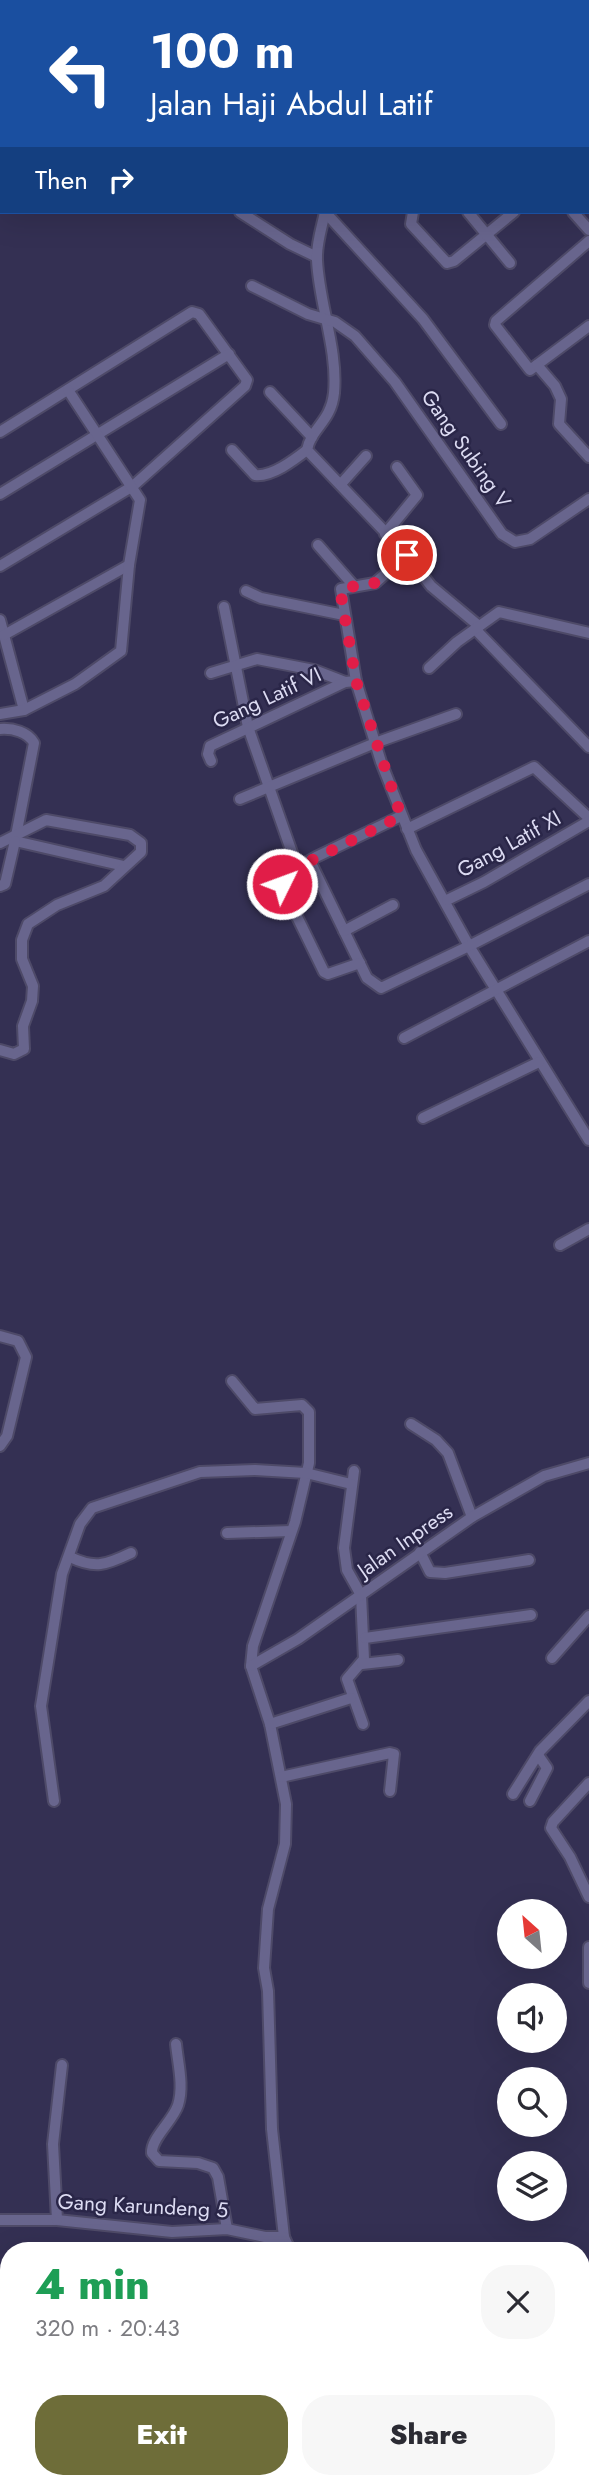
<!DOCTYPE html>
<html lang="en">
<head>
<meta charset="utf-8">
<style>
	body { margin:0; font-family:Jost,sans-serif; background:#f7f7f7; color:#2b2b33; height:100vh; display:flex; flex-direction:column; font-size:26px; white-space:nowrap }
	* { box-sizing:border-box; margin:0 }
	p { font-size:23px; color:#7c7c81 }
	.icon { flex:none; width:38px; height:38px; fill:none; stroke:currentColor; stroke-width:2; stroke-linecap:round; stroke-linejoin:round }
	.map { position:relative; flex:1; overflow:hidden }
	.side { position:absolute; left:0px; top:2242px; width:590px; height:247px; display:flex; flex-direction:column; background:#fff; border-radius:28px 28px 0 0; box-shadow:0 7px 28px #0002 }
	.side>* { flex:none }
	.top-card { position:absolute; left:0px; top:0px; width:590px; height:214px; box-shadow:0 7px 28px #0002; background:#1a4fa0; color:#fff; overflow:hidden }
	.needle { width:46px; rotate:333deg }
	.tools { position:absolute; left:497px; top:1899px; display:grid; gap:14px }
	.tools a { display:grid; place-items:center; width:70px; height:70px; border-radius:50%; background:#fff; box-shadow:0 7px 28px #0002; font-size:35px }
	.pin { position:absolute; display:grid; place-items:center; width:60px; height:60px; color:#fff; margin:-30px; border:4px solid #fff; border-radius:50%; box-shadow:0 2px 7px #0007 }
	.me { position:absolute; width:77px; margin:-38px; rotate:48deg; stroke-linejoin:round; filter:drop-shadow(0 0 5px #0008) }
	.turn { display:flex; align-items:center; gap:24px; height:147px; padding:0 35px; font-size:32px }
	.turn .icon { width:91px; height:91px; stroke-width:2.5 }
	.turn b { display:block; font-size:49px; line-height:60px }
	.then { display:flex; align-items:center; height:66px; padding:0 35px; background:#0003; gap:14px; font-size:26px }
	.round { display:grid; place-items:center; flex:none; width:74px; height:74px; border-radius:28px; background:#f7f7f7 }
	.overview { display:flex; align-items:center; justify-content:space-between; height:119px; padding:0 35px }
	h1 { font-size:42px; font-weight:800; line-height:52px; color:#1e9e55 }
	.cta { display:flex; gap:14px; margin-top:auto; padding:14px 35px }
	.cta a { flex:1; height:80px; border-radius:28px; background:#6e6d39; color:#fff; font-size:28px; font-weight:800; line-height:80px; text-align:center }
	.cta a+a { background:#f7f7f7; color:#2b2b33 }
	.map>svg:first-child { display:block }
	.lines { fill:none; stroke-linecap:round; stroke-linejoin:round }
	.minor-casing { stroke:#4e4a68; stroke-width:14 }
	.minor { stroke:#68658d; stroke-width:10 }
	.route { stroke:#e11d48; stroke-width:12; stroke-dasharray:0 21.6 }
	.labels { text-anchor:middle; stroke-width:5; stroke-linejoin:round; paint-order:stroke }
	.street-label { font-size:21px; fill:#dcdbf2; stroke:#2a2648 }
</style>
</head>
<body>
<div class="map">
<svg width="589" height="2487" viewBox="0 0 589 2487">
	<rect width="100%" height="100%" fill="#343053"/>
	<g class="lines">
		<defs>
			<g id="minor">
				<path d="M4,0V2"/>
				<path d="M37,0V2"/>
				<path d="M165,0L169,2"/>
				<path d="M348,0L351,2"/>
				<path d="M552,0L553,2"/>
				<path d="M288,2L289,0"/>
				<path d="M403,2L404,0"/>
				<path d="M459,2L462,0"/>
				<path d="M565,2L569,0"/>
				<path d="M0,32L2,29"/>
				<path d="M588,44H589"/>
				<path d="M588,63L589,64"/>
				<path d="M588,96H589"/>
				<path d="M588,147L589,146"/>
				<path d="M240,212L290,244L317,257"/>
				<path d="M325,212C322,227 316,244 317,260C319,304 338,349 334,393C331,422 311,428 307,450L407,555L431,586L479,626"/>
				<path d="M325,212L423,319L501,424"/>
				<path d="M413,212L411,224L447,263L454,261L514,212"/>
				<path d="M468,212L510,263"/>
				<path d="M573,212L589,230"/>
				<path d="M589,241L496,321L495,325L530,370L589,326"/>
				<path d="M252,286L308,314L335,322L355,336L395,382L502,534L515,542L530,539L589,499"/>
				<path d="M537,365L555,386L561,399L559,424L589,457"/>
				<path d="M270,392L312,437"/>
				<path d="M0,432L192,312L199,314L247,380L245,386L133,486L0,566"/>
				<path d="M232,450L255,475C272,477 294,460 307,450"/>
				<path d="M341,484L366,456"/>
				<path d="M0,494L229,354"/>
				<path d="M385,534L417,495L397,467"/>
				<path d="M318,545L354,586"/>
				<path d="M407,555L375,583L341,589L356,681L381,762L416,850L469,946L589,1140"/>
				<path d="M246,591L261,598L344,615"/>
				<path d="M224,607L248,727L297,867"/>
				<path d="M0,620L24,710"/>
				<path d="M475,629L589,747"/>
				<path d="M4,635L129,565"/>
				<path d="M429,668L457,642L499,612L589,633"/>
				<path d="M211,673L257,659L314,670L345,682"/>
				<path d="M0,714L24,710L75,684L121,651L129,565L140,500L68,390"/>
				<path d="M0,729C13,728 28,732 34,743L15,841L124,866"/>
				<path d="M211,761L208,754L210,746L345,682L356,681"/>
				<path d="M240,799L375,743L456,714"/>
				<path d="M407,829L534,767L589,818"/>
				<path d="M0,843L46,820L130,835L141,843V852L104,886L57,905L28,924L22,940V959L33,986L32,1001L23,1026L24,1049L14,1054L0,1050"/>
				<path d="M310,861L367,978L381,988L469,946L589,884"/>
				<path d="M0,886L5,884L15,841"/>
				<path d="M447,900L484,882L589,821"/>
				<path d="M344,931L393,905"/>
				<path d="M360,963L328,974L324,972L285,892L281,877L316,857L401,816"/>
				<path d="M404,1038L589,941"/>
				<path d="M423,1118L539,1062"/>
				<path d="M560,1245L589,1229"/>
				<path d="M0,1336L18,1341L26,1357L7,1436L0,1446"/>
				<path d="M232,1381L255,1409L302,1405L309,1412V1463L295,1522L253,1646L251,1666L270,1724L286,1804L285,1844L268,1909L264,1968L268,1991L272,2129L284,2237L290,2250"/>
				<path d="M411,1424L436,1440L448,1453L472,1517"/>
				<path d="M354,1471L344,1548L347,1570L361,1595L364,1659L347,1679L363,1724"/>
				<path d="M227,1533L291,1531"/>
				<path d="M420,1552L430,1572L445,1573L529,1560"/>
				<path d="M70,1557C95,1569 106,1565 131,1553"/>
				<path d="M365,1638L531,1615"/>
				<path d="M552,1658L589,1616"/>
				<path d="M362,1664L398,1660"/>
				<path d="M251,1666L298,1639L472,1517L544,1476L589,1463"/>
				<path d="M270,1724L351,1698"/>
				<path d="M281,1777L390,1753L394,1754L390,1791"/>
				<path d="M589,1783L553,1822L551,1828L570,1857L589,1897"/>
				<path d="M513,1794L540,1751L589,1701"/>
				<path d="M54,1801L41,1706L62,1574L80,1524L92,1508L200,1472L255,1470L306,1473L351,1484"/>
				<path d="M530,1801L547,1768L538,1755"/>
				<path d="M589,1947V1983"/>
				<path d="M176,2044C178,2064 184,2086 178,2105C173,2121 151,2138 152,2153L159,2161L198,2163L213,2168L218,2177L227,2229"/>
				<path d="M0,2220H57L172,2232L227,2229L265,2237H284"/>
				<path d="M57,2220L53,2144L62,2065"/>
				<path d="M0,2304L9,2302"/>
				<path d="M581,2305L589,2304"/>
				<path d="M581,2430L589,2429"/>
				<path d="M419,2480L420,2487"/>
				<path d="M492,2480V2487"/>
				<path d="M554,2480V2487"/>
				<path d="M184,2487L189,2482L228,2487"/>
				<path d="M251,2487L253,2480"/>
				<path d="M306,2487L307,2480"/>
			</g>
		</defs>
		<use href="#minor" class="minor-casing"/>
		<use href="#minor" class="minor"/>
	</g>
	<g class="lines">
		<path class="route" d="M282,884L281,877L286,873L401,816L356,681L341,595L343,588L375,583L407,555"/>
	</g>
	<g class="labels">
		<g class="street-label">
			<text transform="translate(466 449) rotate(55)" y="7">Gang Subing V</text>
			<text transform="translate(267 698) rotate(-25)" y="7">Gang Latif VI</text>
			<text transform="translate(509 844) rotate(-29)" y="7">Gang Latif XI</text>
			<text transform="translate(405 1541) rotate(-35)" y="7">Jalan Inpress</text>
			<text transform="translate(143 2206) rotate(3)" y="7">Gang Karundeng 5</text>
		</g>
	</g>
</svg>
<div class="tools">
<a><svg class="needle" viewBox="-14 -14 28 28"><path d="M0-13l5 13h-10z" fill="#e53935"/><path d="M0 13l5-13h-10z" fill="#7c7c81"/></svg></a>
<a><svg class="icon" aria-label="sound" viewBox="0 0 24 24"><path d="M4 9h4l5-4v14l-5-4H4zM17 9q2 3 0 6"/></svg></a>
<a><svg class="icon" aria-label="search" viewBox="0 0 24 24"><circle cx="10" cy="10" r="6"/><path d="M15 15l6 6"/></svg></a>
<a><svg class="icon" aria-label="layers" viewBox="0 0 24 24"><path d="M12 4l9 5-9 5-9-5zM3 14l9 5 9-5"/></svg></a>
</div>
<div class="pin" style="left:407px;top:555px;background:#d93025"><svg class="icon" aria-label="arrive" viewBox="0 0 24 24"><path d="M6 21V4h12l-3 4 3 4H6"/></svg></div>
<svg class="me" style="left:282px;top:884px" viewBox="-20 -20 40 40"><circle r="17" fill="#e11d48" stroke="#fff" stroke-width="3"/><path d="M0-11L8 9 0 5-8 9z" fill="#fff"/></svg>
<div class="top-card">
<div class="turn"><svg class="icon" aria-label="left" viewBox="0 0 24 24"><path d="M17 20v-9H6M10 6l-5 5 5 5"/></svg><div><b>100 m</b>Jalan Haji Abdul Latif</div></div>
<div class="then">Then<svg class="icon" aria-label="right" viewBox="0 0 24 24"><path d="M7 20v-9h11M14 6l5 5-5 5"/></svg></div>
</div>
<section class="side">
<div class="overview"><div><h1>4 min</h1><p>320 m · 20:43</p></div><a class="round"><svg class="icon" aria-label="close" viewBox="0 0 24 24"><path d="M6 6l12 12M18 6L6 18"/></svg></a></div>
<div class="cta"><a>Exit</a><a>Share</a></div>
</section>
</div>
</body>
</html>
